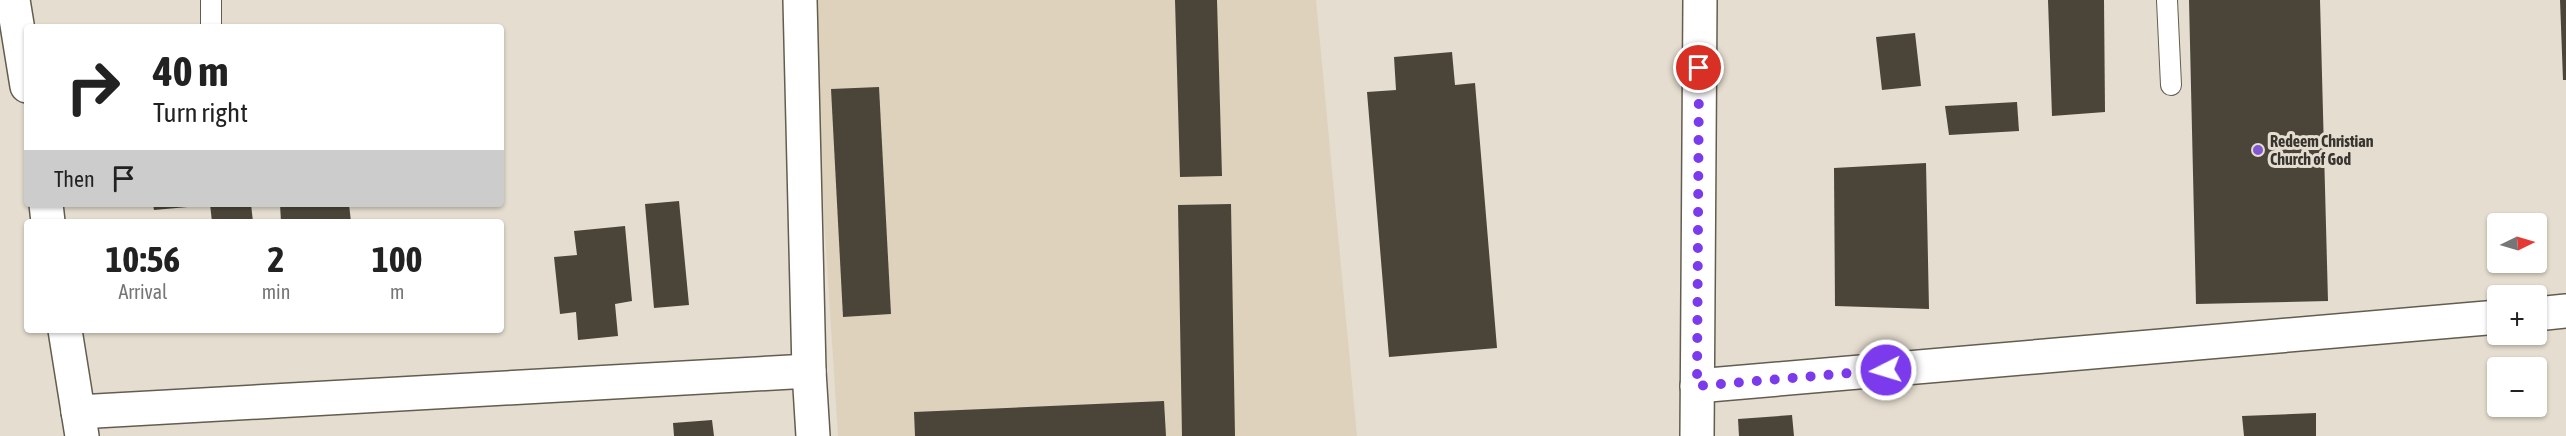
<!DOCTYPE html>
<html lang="en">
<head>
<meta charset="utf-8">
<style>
	body { margin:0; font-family:"Asap Condensed",sans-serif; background:#f6f6f6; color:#222; height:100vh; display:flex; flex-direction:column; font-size:22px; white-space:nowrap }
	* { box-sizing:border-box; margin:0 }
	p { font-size:20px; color:#767676 }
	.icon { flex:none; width:33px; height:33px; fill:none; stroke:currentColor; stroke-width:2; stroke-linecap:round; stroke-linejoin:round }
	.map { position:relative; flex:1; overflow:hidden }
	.sheet { position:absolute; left:24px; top:219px; width:480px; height:114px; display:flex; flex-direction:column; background:#fff; border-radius:6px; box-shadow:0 2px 4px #0004 }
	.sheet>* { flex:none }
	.guide { position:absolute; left:24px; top:24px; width:480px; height:183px; border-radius:6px; box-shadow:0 2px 4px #0004; background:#fff; color:#222; overflow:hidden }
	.needle { width:39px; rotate:85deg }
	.fabs { position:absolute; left:2487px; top:213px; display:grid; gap:12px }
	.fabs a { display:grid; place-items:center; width:60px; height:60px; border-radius:6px; background:#fff; box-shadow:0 2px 4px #0004; font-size:30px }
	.pin { position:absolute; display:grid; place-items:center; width:51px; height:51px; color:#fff; margin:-26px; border:3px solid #fff; border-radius:50%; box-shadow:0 2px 6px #0007 }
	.me { position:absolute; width:66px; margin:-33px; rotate:265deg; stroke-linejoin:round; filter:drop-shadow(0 0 4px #0008) }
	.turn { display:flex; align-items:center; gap:21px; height:126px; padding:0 30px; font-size:27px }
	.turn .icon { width:78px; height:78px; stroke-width:2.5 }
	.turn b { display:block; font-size:42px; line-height:51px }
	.then { display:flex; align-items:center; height:57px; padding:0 30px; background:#0003; gap:12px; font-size:22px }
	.eta { display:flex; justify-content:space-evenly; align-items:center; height:102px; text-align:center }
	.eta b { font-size:36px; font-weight:700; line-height:42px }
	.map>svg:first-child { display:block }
	.built { fill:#ded2bd }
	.building { fill:#4b4539 }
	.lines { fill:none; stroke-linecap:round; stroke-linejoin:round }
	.service-casing { stroke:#635d50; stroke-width:22 }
	.minor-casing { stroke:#635d50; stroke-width:36 }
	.service { stroke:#fff; stroke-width:20 }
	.minor { stroke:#fff; stroke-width:33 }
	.route { stroke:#7c3aed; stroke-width:10; stroke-dasharray:0 18 }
	.poi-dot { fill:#8258d1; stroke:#e5ddcf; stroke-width:2 }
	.labels { text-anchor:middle; stroke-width:6; stroke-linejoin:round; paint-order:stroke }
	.poi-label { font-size:16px; font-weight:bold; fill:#383530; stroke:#e5ddcf; text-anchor:start }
</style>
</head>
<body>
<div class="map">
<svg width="2566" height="436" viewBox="0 0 2566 436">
	<rect width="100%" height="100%" fill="#e5ddcf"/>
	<path class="built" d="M810,0H1316L1357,436H838Z"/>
	<g class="building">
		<path d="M1175,0H1217L1222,176L1180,177Z"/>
		<path d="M2048,0H2104L2105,112L2052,116Z"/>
		<path d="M2189,0H2320L2328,301L2196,304Z"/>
		<path d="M2560,0H2566V80H2563Z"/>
		<path d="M1915,33L1921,86L1882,90L1876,37Z"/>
		<path d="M1452,52L1455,85L1475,83L1497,348L1389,357L1367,92L1396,90L1394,57Z"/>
		<path d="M879,87L891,314L843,317L831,89Z"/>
		<path d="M2017,102L2019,131L1949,135L1945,106Z"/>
		<path d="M1926,163L1929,309L1835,306L1834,168Z"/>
		<path d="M679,201L689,305L654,308L645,204Z"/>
		<path d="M153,204H199V206L154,210Z"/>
		<path d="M210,204H251L253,222H212Z"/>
		<path d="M280,204H349L351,222H281Z"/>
		<path d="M1231,204L1235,436H1182L1178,205Z"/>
		<path d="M625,226L632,301L615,304L618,336L578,340L576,312L560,314L554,257L577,255L574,231Z"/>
		<path d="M1164,401L1166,436H915L914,412Z"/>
		<path d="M2316,413V436H2244L2242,416Z"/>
		<path d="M1792,415L1794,436H1739L1738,419Z"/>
		<path d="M712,420L714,436H674L673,423Z"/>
	</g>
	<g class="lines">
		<defs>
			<g id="service">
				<path d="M2167,0L2171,85"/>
				<path d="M211,27V0"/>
			</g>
			<g id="minor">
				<path d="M13,0L27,86"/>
				<path d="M800,0L809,371L813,436"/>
				<path d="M46,204L48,222"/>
				<path d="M2536,314L2566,311"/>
				<path d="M65,330L82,436"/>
				<path d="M1697,386L2498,317"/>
				<path d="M78,412L809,371"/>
				<path d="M1697,436L1700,0"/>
			</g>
		</defs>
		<use href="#service" class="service-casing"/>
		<use href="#minor" class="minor-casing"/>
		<use href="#service" class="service"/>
		<use href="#minor" class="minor"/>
	</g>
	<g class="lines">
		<path class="route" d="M1699,68L1697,386L1886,370"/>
	</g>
	<circle class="poi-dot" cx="2258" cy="150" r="6"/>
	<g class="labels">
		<g class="poi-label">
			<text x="2270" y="147">Redeem Christian<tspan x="2270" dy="18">Church of God</tspan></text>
		</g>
	</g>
</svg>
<div class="fabs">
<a><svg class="needle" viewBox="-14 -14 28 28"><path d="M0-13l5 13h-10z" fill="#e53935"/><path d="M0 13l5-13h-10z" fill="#767676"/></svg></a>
<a>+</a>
<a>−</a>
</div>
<div class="pin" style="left:1699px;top:68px;background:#d93025"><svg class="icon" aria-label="arrive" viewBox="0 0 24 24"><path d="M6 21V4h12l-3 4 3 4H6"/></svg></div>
<svg class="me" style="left:1886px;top:370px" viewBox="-20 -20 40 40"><circle r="17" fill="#7c3aed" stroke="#fff" stroke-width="3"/><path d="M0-11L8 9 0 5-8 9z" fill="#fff"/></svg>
<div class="guide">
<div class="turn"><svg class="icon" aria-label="right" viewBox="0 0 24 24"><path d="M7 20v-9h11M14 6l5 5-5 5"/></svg><div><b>40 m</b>Turn right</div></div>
<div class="then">Then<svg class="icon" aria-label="arrive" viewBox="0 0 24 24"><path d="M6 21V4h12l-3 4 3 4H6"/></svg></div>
</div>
<section class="sheet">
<div class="eta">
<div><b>10:56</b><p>Arrival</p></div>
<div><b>2</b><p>min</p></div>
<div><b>100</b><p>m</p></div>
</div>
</section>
</div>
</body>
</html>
